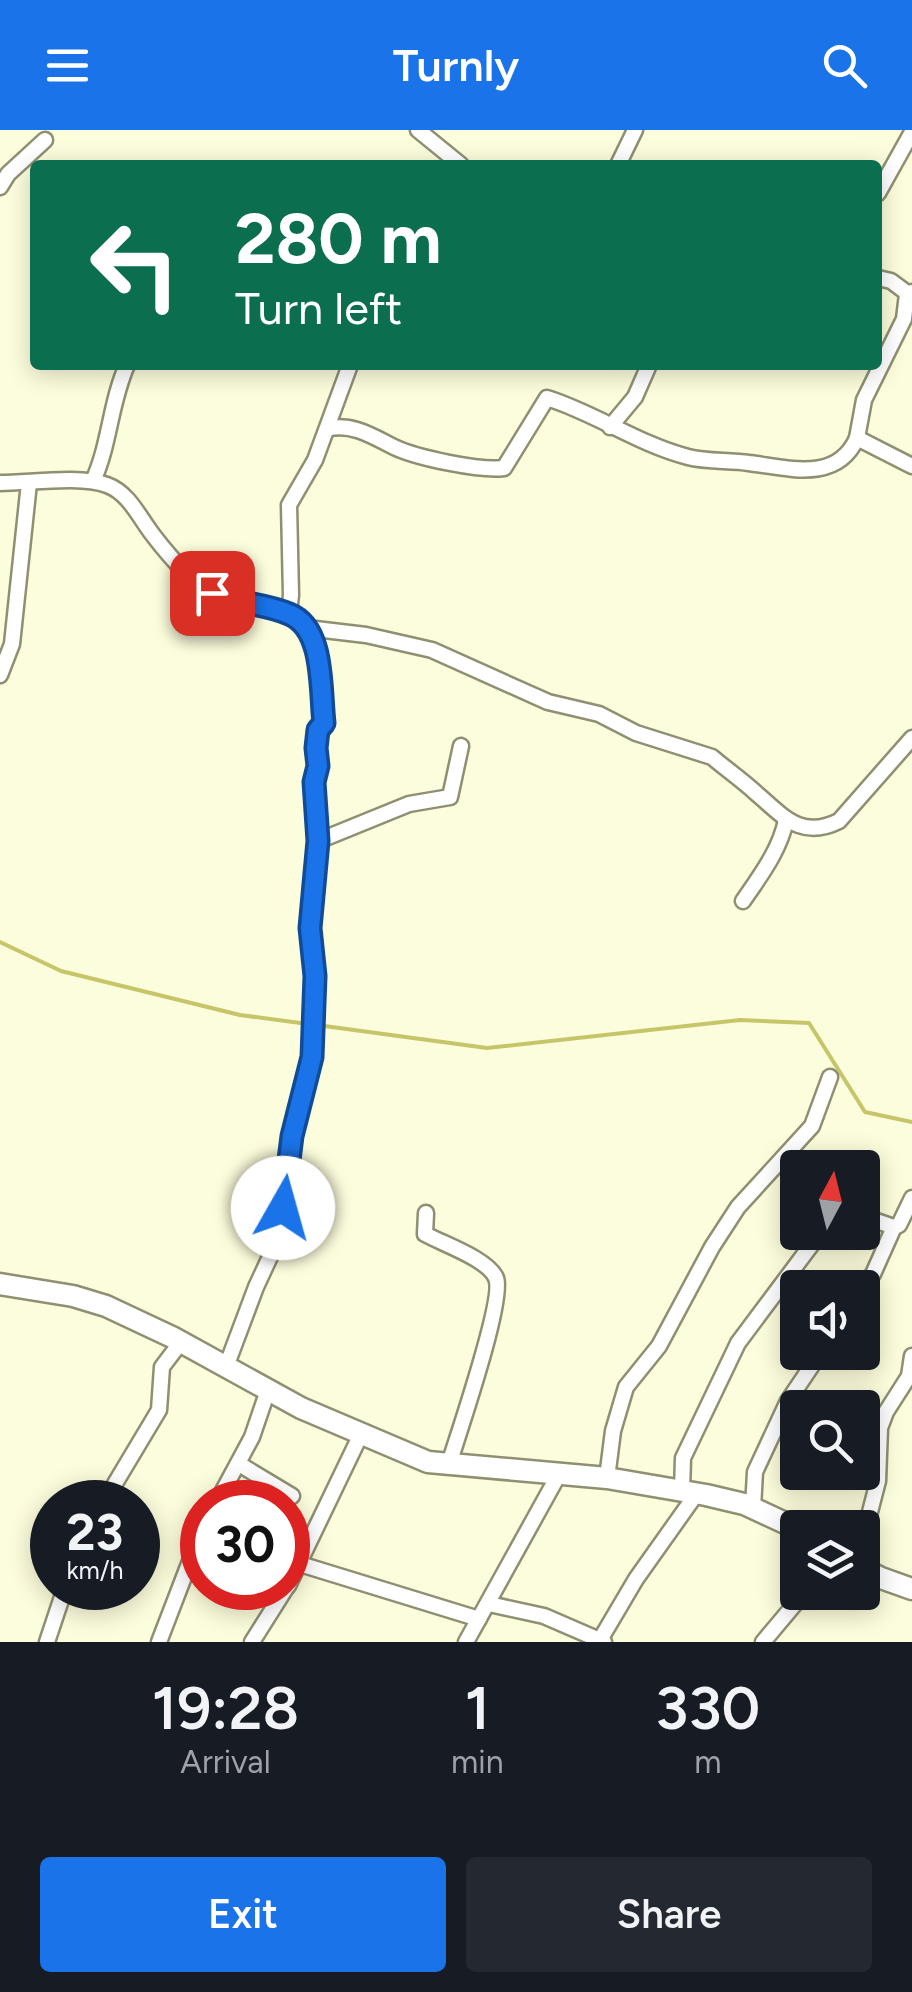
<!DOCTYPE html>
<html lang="en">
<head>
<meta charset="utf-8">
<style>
	body { margin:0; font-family:Figtree,sans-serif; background:#242831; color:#f1f3f6; height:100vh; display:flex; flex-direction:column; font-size:38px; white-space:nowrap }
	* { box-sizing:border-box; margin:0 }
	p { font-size:32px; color:#9ea1a6 }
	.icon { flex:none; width:55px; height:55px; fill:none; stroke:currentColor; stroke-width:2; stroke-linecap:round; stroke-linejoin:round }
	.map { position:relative; height:1512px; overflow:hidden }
	.drawer { display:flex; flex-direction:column; background:#171b24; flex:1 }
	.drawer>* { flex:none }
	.hud { position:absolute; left:30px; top:30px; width:852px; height:210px; border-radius:10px; box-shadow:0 5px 25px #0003; background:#0b6e4f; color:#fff; overflow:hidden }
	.needle { width:65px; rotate:7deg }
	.controls { position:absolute; left:780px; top:1020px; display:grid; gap:20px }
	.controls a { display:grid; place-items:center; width:100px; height:100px; border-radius:10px; background:#171b24; box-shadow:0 5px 25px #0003; font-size:50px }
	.speed { position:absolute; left:30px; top:1350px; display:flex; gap:20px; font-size:50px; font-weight:700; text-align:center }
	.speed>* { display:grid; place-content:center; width:130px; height:130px; border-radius:50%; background:#171b24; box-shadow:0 5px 25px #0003; line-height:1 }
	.speed small { font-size:25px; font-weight:400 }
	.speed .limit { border:15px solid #d22; background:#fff; color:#111 }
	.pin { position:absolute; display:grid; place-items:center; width:85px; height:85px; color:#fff; margin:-42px; border-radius:20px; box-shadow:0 5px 15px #0006 }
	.me { position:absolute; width:110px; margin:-55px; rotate:7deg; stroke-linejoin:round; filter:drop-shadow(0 0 8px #0008) }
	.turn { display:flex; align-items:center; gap:35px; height:210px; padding:0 40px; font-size:45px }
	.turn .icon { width:130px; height:130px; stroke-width:2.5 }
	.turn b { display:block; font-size:70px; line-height:85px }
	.eta { display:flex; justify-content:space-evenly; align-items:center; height:170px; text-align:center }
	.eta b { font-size:60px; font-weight:600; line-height:70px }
	.button { display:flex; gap:20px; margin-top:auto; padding:20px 40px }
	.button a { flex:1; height:115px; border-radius:10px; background:#1a73e8; color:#fff; font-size:40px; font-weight:600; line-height:115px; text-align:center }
	.button a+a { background:#242831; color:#f1f3f6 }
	header { display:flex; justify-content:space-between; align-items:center; height:130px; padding:0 40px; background:#1a73e8; color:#fff; font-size:45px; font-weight:600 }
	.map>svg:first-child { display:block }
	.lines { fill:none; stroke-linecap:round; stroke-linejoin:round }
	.stream { stroke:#c6c568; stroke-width:4 }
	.street-casing { stroke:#8f9072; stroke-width:19 }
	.secondary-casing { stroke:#8f9072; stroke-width:25 }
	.street { stroke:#fff; stroke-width:14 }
	.secondary { stroke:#fff; stroke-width:20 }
	.route-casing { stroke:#114b97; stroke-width:25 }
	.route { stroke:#1a73e8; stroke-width:18 }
</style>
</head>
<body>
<header><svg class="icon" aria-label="menu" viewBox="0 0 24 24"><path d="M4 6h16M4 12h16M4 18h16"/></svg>Turnly<svg class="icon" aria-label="search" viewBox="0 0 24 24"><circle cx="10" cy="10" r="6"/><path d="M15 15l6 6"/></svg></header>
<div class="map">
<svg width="912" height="1512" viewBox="0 0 912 1512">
	<rect width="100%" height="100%" fill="#fcfddc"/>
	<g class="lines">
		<g class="stream">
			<path d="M0,812L61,841L240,885L308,894"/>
			<path d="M317,895L487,918L740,890L809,893L865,982L912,992"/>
		</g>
		<defs>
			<g id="street">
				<path d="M418,0L461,35"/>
				<path d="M618,35L635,0"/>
				<path d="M0,57L8,44L45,10"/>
				<path d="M878,63L912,2"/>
				<path d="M878,148L891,151L911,166"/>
				<path d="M912,162L907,164L904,189L864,270L857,308L912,336"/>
				<path d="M610,297L635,267L649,235"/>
				<path d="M327,299C351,292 374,307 394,317C417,328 480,341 504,338L547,268C595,283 638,314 688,327C707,332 729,330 749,333C789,338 837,353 857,308"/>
				<path d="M93,351C110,314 110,273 127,235"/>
				<path d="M0,353C30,353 80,345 107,355C129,363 139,387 153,405C169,426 189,450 213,464C239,479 285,470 305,496C323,519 321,564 324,593L318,600L315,618L318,711L310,798L315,846L312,927L309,945L303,952L291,1006L275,1116L256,1157L226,1237"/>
				<path d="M289,483L291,465L289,375L315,330L350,235"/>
				<path d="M307,498L366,505L432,520L548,572L599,584L636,603L712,627C726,639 742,650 756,663C783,686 801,710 839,691L912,608"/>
				<path d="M0,545L12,514L29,353"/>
				<path d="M318,711L409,674L450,667L461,616"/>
				<path d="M743,771C760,746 780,720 786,690"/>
				<path d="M426,1083L425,1104C443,1114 488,1129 496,1148C505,1168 458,1305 449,1334"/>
				<path d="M862,1086L894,1097L899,1095L912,1068"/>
				<path d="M861,1158L873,1144L894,1097"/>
				<path d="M239,1334L292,1366"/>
				<path d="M607,1348L613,1301L626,1257L659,1216L712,1117L738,1077L812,996L830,947"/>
				<path d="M682,1361L683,1328L738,1213L821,1102"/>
				<path d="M104,1372L159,1280L162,1237L181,1212"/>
				<path d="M217,1372L252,1307L268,1260"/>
				<path d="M753,1378L755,1342L788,1271L821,1222"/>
				<path d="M862,1413L878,1351L880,1298L886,1282L909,1246L912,1226"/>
				<path d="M300,1434L479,1489"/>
				<path d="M288,1456L361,1304"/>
				<path d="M489,1474L544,1486L604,1512"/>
				<path d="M600,1510L636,1449L697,1363"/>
				<path d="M47,1512L65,1458"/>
				<path d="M159,1512L202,1400"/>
				<path d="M252,1512L286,1458"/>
				<path d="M466,1512L559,1344"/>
				<path d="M763,1512L805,1462"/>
			</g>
			<g id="secondary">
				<path d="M0,1154L73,1166L106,1176L172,1207L301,1278L428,1332L607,1348L706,1365L744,1374L798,1399"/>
				<path d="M862,1438L881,1448L912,1459"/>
			</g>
		</defs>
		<use href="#street" class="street-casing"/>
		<use href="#secondary" class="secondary-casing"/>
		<use href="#street" class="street"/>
		<use href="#secondary" class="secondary"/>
	</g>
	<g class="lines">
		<defs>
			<path id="route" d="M212,463C236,474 264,473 289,484C325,498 320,560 324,593L318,600L316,618L318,636L314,652L318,711L310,798L315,846L312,927L292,1006L283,1078"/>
		</defs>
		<use href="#route" class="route-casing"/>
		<use href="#route" class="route"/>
	</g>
</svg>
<div class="controls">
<a><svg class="needle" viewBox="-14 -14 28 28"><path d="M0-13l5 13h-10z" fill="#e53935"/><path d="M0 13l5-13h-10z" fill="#9ea1a6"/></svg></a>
<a><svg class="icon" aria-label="sound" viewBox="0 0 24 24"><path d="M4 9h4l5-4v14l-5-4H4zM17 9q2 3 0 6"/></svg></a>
<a><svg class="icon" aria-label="search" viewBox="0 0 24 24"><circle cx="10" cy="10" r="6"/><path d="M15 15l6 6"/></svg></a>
<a><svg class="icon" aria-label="layers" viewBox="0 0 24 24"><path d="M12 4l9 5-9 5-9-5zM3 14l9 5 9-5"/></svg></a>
</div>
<div class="speed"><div>23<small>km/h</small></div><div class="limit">30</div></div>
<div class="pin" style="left:212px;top:463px;background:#d93025"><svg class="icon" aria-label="arrive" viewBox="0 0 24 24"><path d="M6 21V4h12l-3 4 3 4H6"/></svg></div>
<svg class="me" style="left:283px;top:1078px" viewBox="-20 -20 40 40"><circle r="19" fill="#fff"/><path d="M0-13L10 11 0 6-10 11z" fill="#1a73e8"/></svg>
<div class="hud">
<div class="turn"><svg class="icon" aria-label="left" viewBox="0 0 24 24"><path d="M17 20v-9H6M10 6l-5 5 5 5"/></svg><div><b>280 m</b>Turn left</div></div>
</div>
</div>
<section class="drawer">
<div class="eta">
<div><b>19:28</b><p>Arrival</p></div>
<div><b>1</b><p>min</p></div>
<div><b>330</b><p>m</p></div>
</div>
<div class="button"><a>Exit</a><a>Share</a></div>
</section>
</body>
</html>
